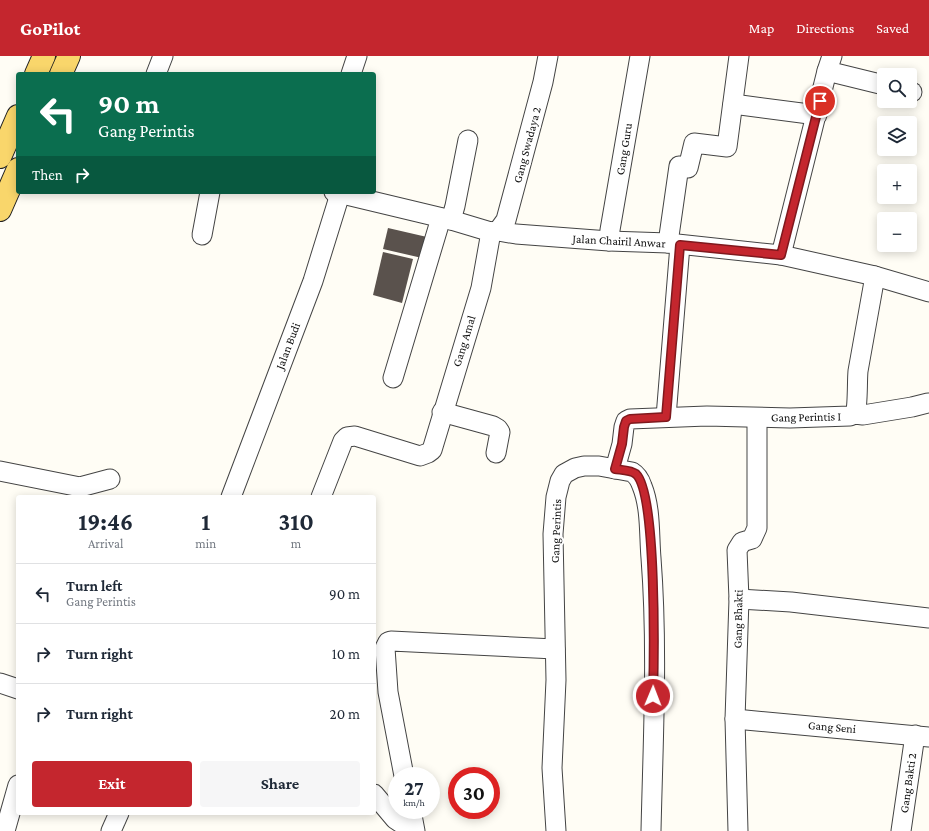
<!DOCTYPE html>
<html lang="en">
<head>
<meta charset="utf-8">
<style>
	body { margin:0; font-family:"Crimson Pro",serif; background:#f6f6f7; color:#1f2937; height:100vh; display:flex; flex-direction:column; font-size:15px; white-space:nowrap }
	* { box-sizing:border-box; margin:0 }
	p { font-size:13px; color:#747a83 }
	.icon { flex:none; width:22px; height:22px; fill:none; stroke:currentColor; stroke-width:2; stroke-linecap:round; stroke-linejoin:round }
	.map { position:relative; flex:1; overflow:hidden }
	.drawer { position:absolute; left:16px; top:439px; width:360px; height:320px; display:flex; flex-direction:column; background:#fff; border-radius:4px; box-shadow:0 2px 10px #0003 }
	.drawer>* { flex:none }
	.top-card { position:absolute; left:16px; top:16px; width:360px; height:122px; border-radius:4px; box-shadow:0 2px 10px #0003; background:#0b6e4f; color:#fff; overflow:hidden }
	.fabs { position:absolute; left:877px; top:12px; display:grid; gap:8px }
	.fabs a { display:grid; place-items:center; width:40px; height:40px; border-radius:4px; background:#fff; box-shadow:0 2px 10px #0003; font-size:20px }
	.speed { position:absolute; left:388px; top:711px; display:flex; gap:8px; font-size:20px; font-weight:700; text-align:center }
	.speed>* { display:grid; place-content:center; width:52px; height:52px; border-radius:50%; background:#fff; box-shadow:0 2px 10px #0003; line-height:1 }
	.speed small { font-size:10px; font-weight:400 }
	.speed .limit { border:6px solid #d22; background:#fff; color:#111 }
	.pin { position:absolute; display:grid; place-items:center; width:34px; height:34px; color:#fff; margin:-17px; border:2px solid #fff; border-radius:50%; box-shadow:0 1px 4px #0007 }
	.me { position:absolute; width:44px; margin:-22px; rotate:1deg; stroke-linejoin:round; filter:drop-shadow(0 0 3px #0008) }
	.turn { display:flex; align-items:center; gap:14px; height:84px; padding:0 16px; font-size:18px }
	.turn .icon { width:52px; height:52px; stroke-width:2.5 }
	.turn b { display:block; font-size:28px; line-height:34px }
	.then { display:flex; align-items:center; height:38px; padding:0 16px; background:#0003; gap:8px; font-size:15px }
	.eta { display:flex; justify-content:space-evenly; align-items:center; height:68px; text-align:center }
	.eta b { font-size:24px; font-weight:700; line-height:28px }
	.action { display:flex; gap:8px; margin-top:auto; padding:8px 16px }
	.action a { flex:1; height:46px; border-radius:4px; background:#c4262e; color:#fff; font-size:16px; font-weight:700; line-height:46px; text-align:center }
	.action a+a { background:#f6f6f7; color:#1f2937 }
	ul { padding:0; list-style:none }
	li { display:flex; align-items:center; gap:12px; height:60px; padding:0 16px; border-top:1px solid #e0e1e3 }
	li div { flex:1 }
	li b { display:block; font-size:15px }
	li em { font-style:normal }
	header { display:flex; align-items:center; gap:24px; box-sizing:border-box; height:56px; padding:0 20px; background:#c4262e; color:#fff }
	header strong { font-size:19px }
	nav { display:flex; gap:22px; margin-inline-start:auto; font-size:14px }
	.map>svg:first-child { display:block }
	.building { fill:#5a524d }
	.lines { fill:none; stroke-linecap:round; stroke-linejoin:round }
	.minor-casing { stroke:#444; stroke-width:21 }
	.major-casing { stroke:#222; stroke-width:24 }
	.minor { stroke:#fff; stroke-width:19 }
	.major { stroke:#f9d66b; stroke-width:22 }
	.route-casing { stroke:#7f191e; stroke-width:10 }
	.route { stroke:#c4262e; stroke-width:7 }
	.labels { text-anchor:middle; stroke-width:4; stroke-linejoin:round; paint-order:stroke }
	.street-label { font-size:12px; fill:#111; stroke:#fff }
</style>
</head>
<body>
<header>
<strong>GoPilot</strong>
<nav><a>Map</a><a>Directions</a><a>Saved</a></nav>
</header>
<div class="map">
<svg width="929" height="775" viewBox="0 0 929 775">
	<rect width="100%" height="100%" fill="#fffdf5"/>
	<g class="building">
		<path d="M388,172L427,181L422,202L383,193Z"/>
		<path d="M383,196L413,203L402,247L373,239Z"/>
	</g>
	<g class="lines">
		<defs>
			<g id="minor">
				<path d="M827,15L884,29"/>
				<path d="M156,18L163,0"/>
				<path d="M351,18L357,0"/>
				<path d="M910,36H912"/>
				<path d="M733,48L817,59"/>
				<path d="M334,136L451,164L491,176L498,175L516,178L609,185L668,187L781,199L875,220L929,236"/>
				<path d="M451,164L455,150L468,84"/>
				<path d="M498,175L506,164L543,26L548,0"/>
				<path d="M202,179L210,136"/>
				<path d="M609,185L610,174L640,0"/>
				<path d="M668,187L679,110L688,112L694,87L727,91L739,0"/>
				<path d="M781,199L827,15L832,0"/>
				<path d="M393,322L441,162"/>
				<path d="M442,356L493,370L498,373L500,376L496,397"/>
				<path d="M855,358C858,351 857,325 858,315L875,220"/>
				<path d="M666,361L680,189"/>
				<path d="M615,413L622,388L624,371L626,365L630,363L707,360L790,362L850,360L855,358L863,359L912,351L928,347"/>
				<path d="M0,415L80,431L110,423"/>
				<path d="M231,441L313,225L340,138"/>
				<path d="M321,441L343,385L347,381L355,380L420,400L428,397L432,394L481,232L491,176"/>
				<path d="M739,543L791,546L929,562"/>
				<path d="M0,627L18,633"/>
				<path d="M735,663L929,681"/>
				<path d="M404,720L388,636L385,592L388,586L391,585L555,593"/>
				<path d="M374,738L395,763L413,775"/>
				<path d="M411,754L415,775"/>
				<path d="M5,775L18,729"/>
				<path d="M111,775L119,757"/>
				<path d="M556,775L552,712L556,624L553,478L556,441L560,425L564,418L575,412L584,410H599L632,416C637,419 640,424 642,430C651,452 649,479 651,502C658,593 653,684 651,775"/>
				<path d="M738,775L735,663L739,543L737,494L742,486L752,483L757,472V362"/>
				<path d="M901,775L915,679"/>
			</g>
			<g id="major">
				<path d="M36,18L44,0"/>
				<path d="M61,18L69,0"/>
				<path d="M0,101L18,60"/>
				<path d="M0,154L18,113"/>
			</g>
		</defs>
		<use href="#minor" class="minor-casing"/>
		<use href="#major" class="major-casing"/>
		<use href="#minor" class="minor"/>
		<use href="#major" class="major"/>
	</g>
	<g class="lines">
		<defs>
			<path id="route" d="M653,640C654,605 657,438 636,418C631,414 621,414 615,413L622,388L624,371L626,365L630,363L666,361L680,189L781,199L820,45"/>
		</defs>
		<use href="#route" class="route-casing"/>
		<use href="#route" class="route"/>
	</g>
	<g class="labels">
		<g class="street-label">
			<text transform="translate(527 89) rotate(-75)" y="4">Gang Swadaya 2</text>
			<text transform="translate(624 93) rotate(-81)" y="4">Gang Guru</text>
			<text transform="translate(619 185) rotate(3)" y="4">Jalan Chairil Anwar</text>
			<text transform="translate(464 285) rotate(-73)" y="4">Gang Amal</text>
			<text transform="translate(288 290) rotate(-69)" y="4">Jalan Budi</text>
			<text transform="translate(806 361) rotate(-1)" y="4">Gang Perintis I</text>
			<text transform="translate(556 475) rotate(-88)" y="4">Gang Perintis</text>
			<text transform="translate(738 563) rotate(-89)" y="4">Gang Bhakti</text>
			<text transform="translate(832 671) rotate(5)" y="4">Gang Seni</text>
			<text transform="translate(908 727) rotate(-82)" y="4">Gang Bakti 2</text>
		</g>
	</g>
</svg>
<div class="fabs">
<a><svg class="icon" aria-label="search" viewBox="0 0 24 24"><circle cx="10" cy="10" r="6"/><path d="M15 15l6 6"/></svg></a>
<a><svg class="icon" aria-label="layers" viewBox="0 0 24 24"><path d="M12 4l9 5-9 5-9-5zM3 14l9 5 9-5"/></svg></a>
<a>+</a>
<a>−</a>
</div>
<div class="speed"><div>27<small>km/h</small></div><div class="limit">30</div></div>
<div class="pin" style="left:820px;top:45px;background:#d93025"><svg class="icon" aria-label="arrive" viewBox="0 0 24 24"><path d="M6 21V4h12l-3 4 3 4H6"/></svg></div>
<svg class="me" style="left:653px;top:640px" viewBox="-20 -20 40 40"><circle r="17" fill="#c4262e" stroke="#fff" stroke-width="3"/><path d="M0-11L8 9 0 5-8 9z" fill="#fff"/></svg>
<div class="top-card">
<div class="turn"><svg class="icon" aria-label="left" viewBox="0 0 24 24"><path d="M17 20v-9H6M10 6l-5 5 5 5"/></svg><div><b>90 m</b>Gang Perintis</div></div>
<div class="then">Then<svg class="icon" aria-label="right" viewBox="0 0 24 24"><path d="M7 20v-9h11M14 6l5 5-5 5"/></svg></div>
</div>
<section class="drawer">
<div class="eta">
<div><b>19:46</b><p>Arrival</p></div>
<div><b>1</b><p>min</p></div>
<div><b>310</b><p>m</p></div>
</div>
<ul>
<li><svg class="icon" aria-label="left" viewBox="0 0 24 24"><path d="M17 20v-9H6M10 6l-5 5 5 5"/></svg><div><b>Turn left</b><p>Gang Perintis</p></div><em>90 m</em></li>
<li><svg class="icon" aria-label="right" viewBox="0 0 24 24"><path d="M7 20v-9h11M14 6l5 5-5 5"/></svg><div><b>Turn right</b></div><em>10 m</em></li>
<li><svg class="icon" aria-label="right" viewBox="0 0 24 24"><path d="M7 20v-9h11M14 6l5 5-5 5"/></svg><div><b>Turn right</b></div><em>20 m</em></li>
</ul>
<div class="action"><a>Exit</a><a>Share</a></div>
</section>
</div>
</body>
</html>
